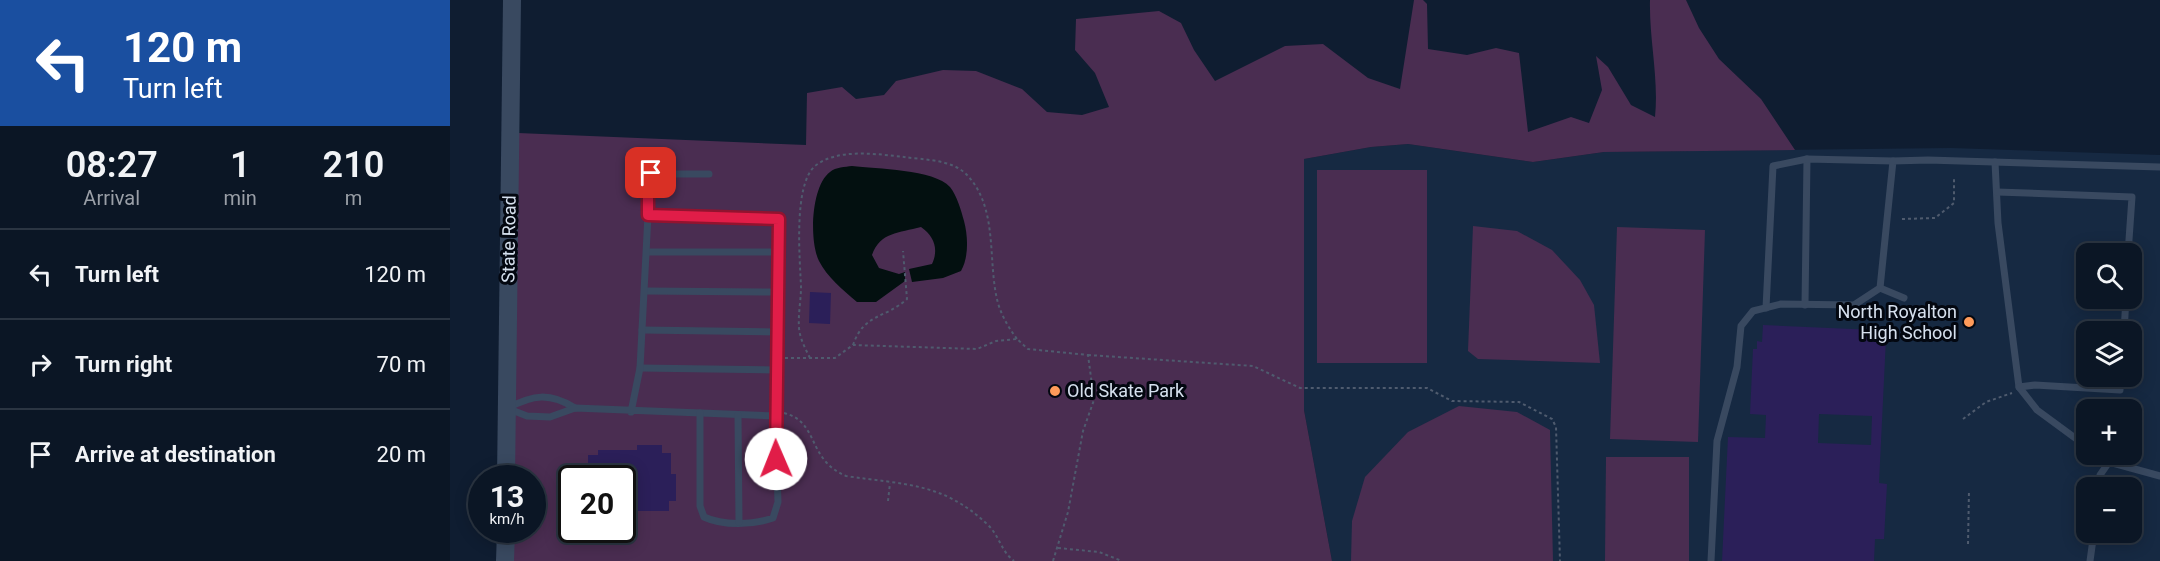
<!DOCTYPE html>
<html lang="en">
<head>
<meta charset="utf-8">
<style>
	body { margin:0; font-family:Roboto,sans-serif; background:#141f2d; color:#f1f3f6; height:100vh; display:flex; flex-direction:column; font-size:22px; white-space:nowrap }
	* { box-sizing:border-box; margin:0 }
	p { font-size:20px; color:#9a9fa7 }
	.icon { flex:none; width:33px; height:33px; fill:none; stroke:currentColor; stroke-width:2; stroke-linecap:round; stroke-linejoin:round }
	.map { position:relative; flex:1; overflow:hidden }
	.details { display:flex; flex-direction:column; background:#0b1625; width:450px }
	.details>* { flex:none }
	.guide { background:#1a4fa0; color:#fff; overflow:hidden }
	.buttons { position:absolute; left:1626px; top:243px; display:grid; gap:12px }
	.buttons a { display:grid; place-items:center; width:66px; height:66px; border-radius:12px; background:#0b1625; box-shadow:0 3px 15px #0003,0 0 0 2px #2b3542; font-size:30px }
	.speed { position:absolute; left:18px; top:465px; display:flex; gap:12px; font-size:30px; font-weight:700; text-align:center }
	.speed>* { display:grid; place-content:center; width:78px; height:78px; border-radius:50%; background:#0b1625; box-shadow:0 3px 15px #0003,0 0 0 2px #2b3542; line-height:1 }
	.speed small { font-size:15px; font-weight:400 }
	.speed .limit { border:3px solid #111; border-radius:9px; background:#fff; color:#111 }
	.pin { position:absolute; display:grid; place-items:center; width:51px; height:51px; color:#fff; margin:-26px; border-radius:12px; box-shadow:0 3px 9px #0006 }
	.me { position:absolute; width:66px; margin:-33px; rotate:359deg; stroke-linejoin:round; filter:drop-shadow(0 0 4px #0008) }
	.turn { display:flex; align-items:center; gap:21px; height:126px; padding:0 24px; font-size:27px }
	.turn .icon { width:78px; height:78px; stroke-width:2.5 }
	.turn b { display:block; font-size:42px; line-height:51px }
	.eta { display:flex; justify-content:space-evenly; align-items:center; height:102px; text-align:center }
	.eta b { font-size:36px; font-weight:600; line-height:42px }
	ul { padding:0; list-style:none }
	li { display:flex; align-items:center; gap:18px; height:90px; padding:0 24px; border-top:2px solid #2b3542 }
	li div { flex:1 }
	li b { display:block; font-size:22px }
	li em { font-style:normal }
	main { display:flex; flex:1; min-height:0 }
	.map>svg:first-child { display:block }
	.built { fill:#162942; fill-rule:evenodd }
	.green { fill:#4a2d51; fill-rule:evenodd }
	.water { fill:#031010 }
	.building { fill:#2b1f59; fill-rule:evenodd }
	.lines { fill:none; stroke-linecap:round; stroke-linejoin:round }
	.path { stroke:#4f5b6e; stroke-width:2; stroke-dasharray:3 3; stroke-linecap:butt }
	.lane { stroke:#394960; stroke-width:7 }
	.secondary { stroke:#394960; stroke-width:18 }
	.route-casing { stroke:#92132f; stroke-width:15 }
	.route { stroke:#e11d48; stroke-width:10 }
	.poi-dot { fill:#ff9b5a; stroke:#030710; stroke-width:2 }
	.labels { text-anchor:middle; stroke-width:6; stroke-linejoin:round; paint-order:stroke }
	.street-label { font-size:18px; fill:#d6e0ee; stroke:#030710 }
	.poi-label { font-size:18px; fill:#d6e0ee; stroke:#030710; text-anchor:end }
</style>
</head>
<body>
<main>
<section class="details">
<div class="guide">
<div class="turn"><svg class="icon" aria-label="left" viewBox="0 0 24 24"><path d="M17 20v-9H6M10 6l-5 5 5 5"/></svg><div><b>120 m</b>Turn left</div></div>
</div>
<div class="eta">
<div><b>08:27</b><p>Arrival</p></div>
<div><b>1</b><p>min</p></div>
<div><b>210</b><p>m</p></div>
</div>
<ul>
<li><svg class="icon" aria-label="left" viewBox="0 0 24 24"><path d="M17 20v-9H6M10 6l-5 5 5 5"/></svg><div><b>Turn left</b></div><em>120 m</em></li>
<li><svg class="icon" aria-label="right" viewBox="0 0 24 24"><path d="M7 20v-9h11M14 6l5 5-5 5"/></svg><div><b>Turn right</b></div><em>70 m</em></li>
<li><svg class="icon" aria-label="arrive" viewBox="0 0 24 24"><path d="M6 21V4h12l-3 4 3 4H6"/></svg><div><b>Arrive at destination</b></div><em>20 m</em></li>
</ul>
</section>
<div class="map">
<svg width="1710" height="561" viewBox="0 0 1710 561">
	<rect width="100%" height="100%" fill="#0f1d31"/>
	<path class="built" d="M958,144L1083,162L1154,152L1501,148L1710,155V561H882L854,410V159L921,147ZM1636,254H1682V298H1636ZM1636,332H1682V376H1636ZM1636,410H1682V454H1636ZM1636,488H1682V532H1636Z"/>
	<g class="green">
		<path d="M964,0H973L977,4L978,49L1017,55L1046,48L1069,53L1078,132L1121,117L1139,123L1152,90L1146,56L1158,67L1181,105L1205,117C1209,78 1199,39 1200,0H1236L1249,28L1269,59L1311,99L1345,150L1154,152L1083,162L958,144L921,147L854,159V410L882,561H63V530H82V478H64L68,133L356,145L357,93L392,87L406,99L434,95L446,81L493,70L526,71L572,89L597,112L632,115L659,107L645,73L625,50L626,19L709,11L731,23L744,50L765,81L835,46L873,44L918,78L950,89ZM122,478H172V530H122Z"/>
		<rect x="867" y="170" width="110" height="193"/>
		<path d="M1023,226L1067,231L1102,250L1130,280L1144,305L1150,363L1028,359L1018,351Z"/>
		<path d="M1167,227L1255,230L1248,442L1160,439Z"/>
		<path d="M1009,406L1067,412L1100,430L1103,561H901L902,521L915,477L958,432Z"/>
		<path d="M1156,457H1239V561H1155Z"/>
	</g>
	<path class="water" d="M402,166C426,169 484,169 500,187C507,196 511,210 514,221C518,236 519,257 511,271L493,278L462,282L459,269L482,264C489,249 484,236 471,227C449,233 430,232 422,255L429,268L449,274L455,272V281L426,302H407C393,290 377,277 369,261C359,241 361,186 380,172C386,167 395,167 402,166Z"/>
	<g class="building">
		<path d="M360,292L381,293L380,324L359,323Z"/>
		<path d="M1313,325L1425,330L1424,338H1436L1429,483L1437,484L1434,539H1425L1424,561H1272L1278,437L1315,438L1316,415L1300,414L1303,349H1307V341L1312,342ZM1369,414L1422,416L1421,445L1368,443Z"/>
		<path d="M187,445H212V453H221V474H226V501H219V511H172V478H138V455H148V450H187Z"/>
	</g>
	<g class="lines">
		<g class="path">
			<path d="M1452,219L1485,218L1504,203V177"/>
			<path d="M403,345C414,313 435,319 457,299L453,251"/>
			<path d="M638,355L803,366L850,388H977L1002,401L1069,402L1102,419L1106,427L1110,561"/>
			<path d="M335,358H385L403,345L527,349L546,341L567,339L578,349L638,355L644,400L633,431L618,512L603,561"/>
			<path d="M360,358C355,348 350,339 349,328C348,314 351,300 351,287C350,260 343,185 365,166C387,148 427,154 454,157C474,160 503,159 518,176C549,210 537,263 548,303C552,317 559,328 567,339"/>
			<path d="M334,413C370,422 356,459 396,476C455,485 492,482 537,524C550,536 550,550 564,561"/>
			<path d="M1513,419L1536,402L1562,393"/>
			<path d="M438,501L440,483"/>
			<path d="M1518,544L1519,490"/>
			<path d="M608,548L649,552L672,561"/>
		</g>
		<g class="lane">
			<path d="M1545,162L1548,223L1569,387L1587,410L1636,446"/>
			<path d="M1547,192L1682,197L1678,254"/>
			<path d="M198,215L199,174H259"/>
			<path d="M197,252H329"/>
			<path d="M1430,288L1454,298"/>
			<path d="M195,291L328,292"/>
			<path d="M1355,305L1357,159"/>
			<path d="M1316,308L1323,166L1357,159L1443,161"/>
			<path d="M192,330L327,332"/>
			<path d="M1674,332L1676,298"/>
			<path d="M190,368L326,370"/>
			<path d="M1569,387L1585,385L1670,390L1671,376"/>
			<path d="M58,408C83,395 99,392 125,408"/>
			<path d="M59,409L77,416L100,417L125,408L325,416L330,222L327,218L198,215L190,368L181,412"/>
			<path d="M250,413V506L254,517C273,526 303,525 323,518L328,502L325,416"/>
			<path d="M288,415L289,522"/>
			<path d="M1648,454L1659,462L1710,476"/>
			<path d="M1648,488L1650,475L1659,462"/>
			<path d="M1261,561L1267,441L1287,367L1291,326L1303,311L1331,304L1404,305L1430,288L1443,161L1478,160L1710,167"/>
			<path d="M1640,561L1644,532"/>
		</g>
		<g class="secondary">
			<path d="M56,478L62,0"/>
			<path d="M55,561L56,530"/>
		</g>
	</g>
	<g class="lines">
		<defs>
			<path id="route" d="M201,173L198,176V215L329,219L326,459"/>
		</defs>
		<use href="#route" class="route-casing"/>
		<use href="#route" class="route"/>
	</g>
	<g class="poi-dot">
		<circle cx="1519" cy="322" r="6"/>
		<circle cx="605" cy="391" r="6"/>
	</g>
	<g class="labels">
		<g class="street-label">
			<text transform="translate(59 239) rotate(-89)" y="6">State Road</text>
		</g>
		<g class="poi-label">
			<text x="1507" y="318">North Royalton<tspan x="1507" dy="21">High School</tspan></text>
			<text x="617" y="397" text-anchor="start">Old Skate Park</text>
		</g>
	</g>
</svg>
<div class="buttons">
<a><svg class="icon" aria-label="search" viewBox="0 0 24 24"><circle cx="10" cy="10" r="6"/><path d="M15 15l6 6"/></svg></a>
<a><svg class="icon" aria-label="layers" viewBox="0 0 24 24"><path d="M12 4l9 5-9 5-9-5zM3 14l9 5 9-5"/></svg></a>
<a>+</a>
<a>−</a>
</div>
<div class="speed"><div>13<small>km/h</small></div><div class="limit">20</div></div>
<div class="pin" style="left:201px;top:173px;background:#d93025"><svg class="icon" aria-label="arrive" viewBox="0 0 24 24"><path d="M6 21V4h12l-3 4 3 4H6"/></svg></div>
<svg class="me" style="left:326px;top:459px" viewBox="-20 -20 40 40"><circle r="19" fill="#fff"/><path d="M0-13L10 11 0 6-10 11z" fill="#e11d48"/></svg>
</div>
</main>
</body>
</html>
